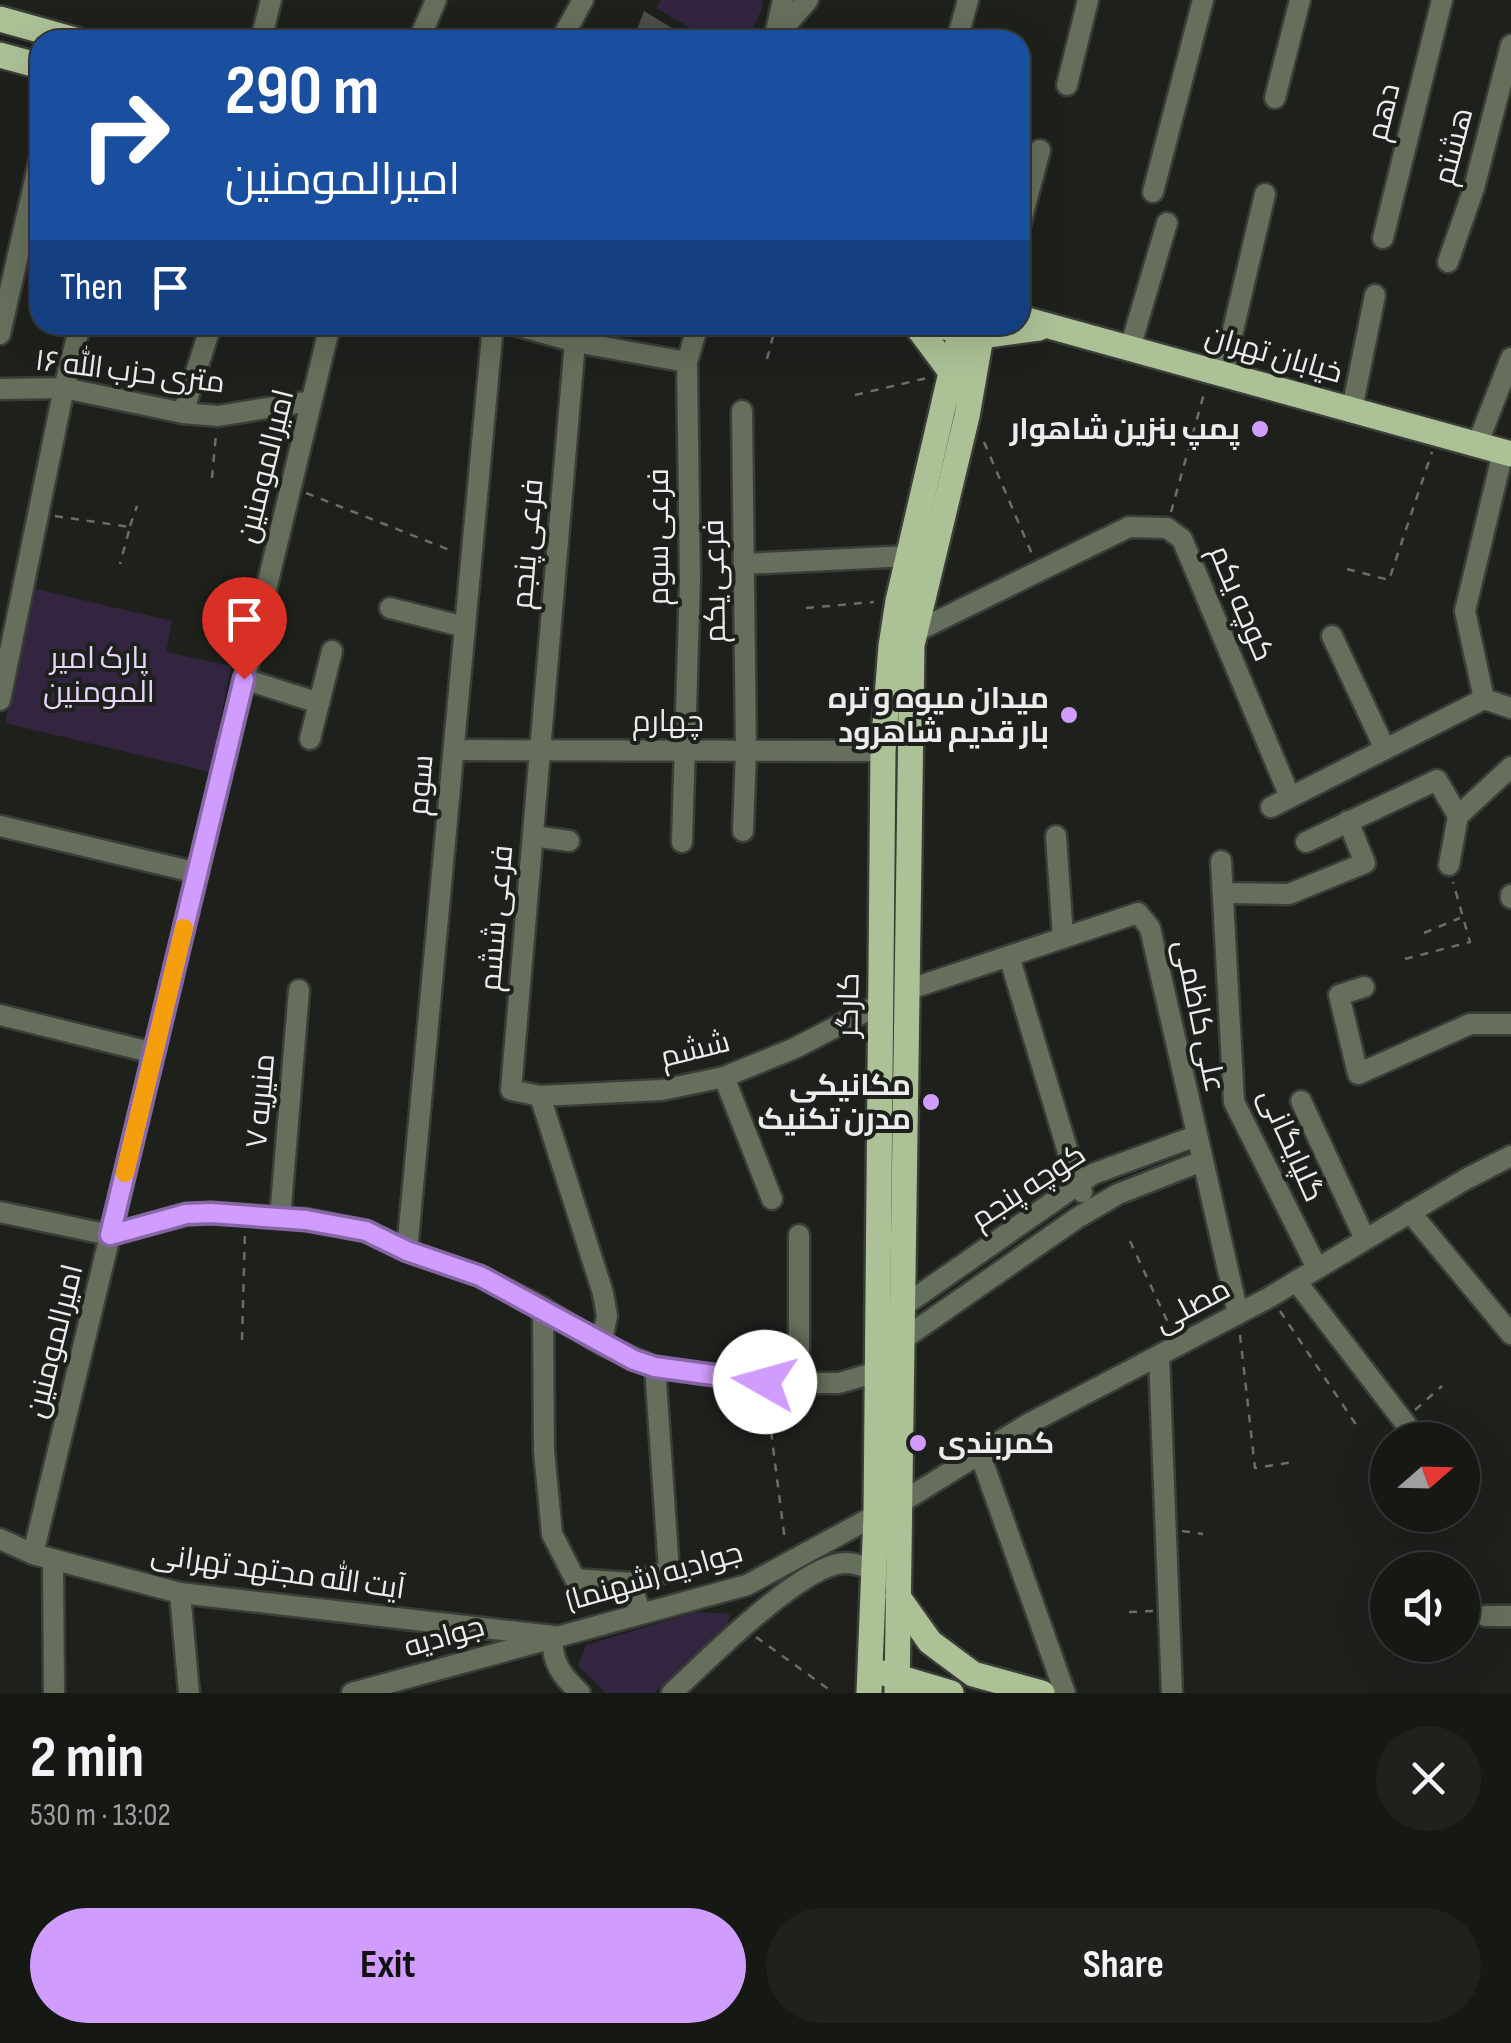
<!DOCTYPE html>
<html lang="en">
<head>
<meta charset="utf-8">
<style>
	body { margin:0; font-family:"Sofia Sans Condensed",Cairo,sans-serif; background:#1f211d; color:#f1f3f6; height:100vh; display:flex; flex-direction:column; font-size:38px; white-space:nowrap }
	* { box-sizing:border-box; margin:0 }
	p { font-size:32px; color:#9ea0a0 }
	.icon { flex:none; width:55px; height:55px; fill:none; stroke:currentColor; stroke-width:2; stroke-linecap:round; stroke-linejoin:round }
	.map { position:relative; height:1693px; overflow:hidden }
	.sheet { display:flex; flex-direction:column; background:#161814; flex:1 }
	.sheet>* { flex:none }
	.guide { position:absolute; left:30px; top:30px; width:1000px; height:305px; border-radius:30px; box-shadow:0 10px 40px #0002,0 0 0 2px #353734; background:#1a4fa0; color:#fff; overflow:hidden }
	.needle { width:65px; rotate:70deg }
	.buttons { position:absolute; left:1370px; top:1422px; display:grid; gap:20px }
	.buttons a { display:grid; place-items:center; width:110px; height:110px; border-radius:50%; background:#161814; box-shadow:0 10px 40px #0002,0 0 0 2px #353734; font-size:50px }
	.pin { position:absolute; display:grid; place-items:center; width:85px; height:85px; color:#fff; margin:-102px -42px; border-radius:50% 50% 50% 0; rotate:-45deg; box-shadow:0 0 10px #0007 }
	.pin .icon { rotate:45deg }
	.me { position:absolute; width:110px; margin:-55px; rotate:277deg; stroke-linejoin:round; filter:drop-shadow(0 0 8px #0008) }
	.turn { display:flex; align-items:center; gap:35px; height:210px; padding:0 30px; font-size:45px }
	.turn .icon { width:130px; height:130px; stroke-width:2.5 }
	.turn b { display:block; font-size:70px; line-height:85px }
	.then { display:flex; align-items:center; height:95px; padding:0 30px; background:#0003; gap:20px; font-size:38px }
	.round { display:grid; place-items:center; flex:none; width:105px; height:105px; border-radius:52px; background:#1f211d }
	.overview { display:flex; align-items:center; justify-content:space-between; height:170px; padding:0 30px }
	h1 { font-size:60px; font-weight:700; line-height:75px }
	.button { display:flex; gap:20px; margin-top:auto; padding:20px 30px }
	.button a { flex:1; height:115px; border-radius:60px; background:#d09dff; color:#111; font-size:40px; font-weight:700; line-height:115px; text-align:center }
	.button a+a { background:#1f211d; color:#f1f3f6 }
	.map>svg:first-child { display:block }
	.green { fill:#332540 }
	.building { fill:#4b4d48 }
	.lines { fill:none; stroke-linecap:round; stroke-linejoin:round }
	.minor-casing { stroke:#3a3d38; stroke-width:25 }
	.major-casing { stroke:#3a3d38; stroke-width:30 }
	.path { stroke:#6a6d68; stroke-width:2.5; stroke-dasharray:8 8; stroke-linecap:butt }
	.minor { stroke:#656f5b; stroke-width:20 }
	.major { stroke:#adc197; stroke-width:25 }
	.route-casing { stroke:#8766a6; stroke-width:25 }
	.route { stroke:#d09dff; stroke-width:18 }
	.slow { stroke:#f59e0b; stroke-width:18 }
	.poi-dot { fill:#d09dff; stroke:#1d201b; stroke-width:4 }
	.labels { text-anchor:middle; stroke-width:8; stroke-linejoin:round; paint-order:stroke }
	.street-label { font-size:30px; fill:#ebedea; stroke:#1d201b }
	.poi-label { font-size:30px; font-weight:bold; fill:#ebedea; stroke:#1d201b; text-anchor:end }
	.park-label { font-size:30px; fill:#e9d4ff; stroke:#1d201b }
</style>
</head>
<body>
<div class="map">
<svg width="1511" height="1693" viewBox="0 0 1511 1693">
	<rect width="100%" height="100%" fill="#1d201b"/>
	<g class="green">
		<path d="M661,0H762L763,6L748,40H711L656,8Z"/>
		<path d="M36,589L172,621L166,652L231,666L210,772L5,723Z"/>
		<path d="M696,1612L730,1614L725,1633L654,1693H606L578,1666L586,1645Z"/>
	</g>
	<path class="building" d="M644,11L677,31L673,40H633Z"/>
	<g class="lines">
		<defs>
			<g id="minor">
				<path d="M775,36L783,0"/>
				<path d="M261,40L271,0"/>
				<path d="M419,40L436,0"/>
				<path d="M561,40L583,0"/>
				<path d="M773,40L808,0"/>
				<path d="M957,40L968,0"/>
				<path d="M1067,85L1088,0"/>
				<path d="M1275,98L1300,0"/>
				<path d="M1153,192L1203,0"/>
				<path d="M1020,225L1040,150"/>
				<path d="M1383,238L1442,0"/>
				<path d="M1448,262L1474,188L1511,45"/>
				<path d="M515,325L575,342L687,362"/>
				<path d="M0,334L40,158"/>
				<path d="M575,342L511,1090L540,1096L662,1090L724,1077L795,1048L880,1004"/>
				<path d="M1130,348L1167,223"/>
				<path d="M1223,373L1265,194"/>
				<path d="M0,389L64,388L183,413L218,416L311,401"/>
				<path d="M1352,409L1375,295"/>
				<path d="M742,411L746,751L743,831"/>
				<path d="M183,413L211,325"/>
				<path d="M1477,445L1511,358"/>
				<path d="M744,564L910,556"/>
				<path d="M390,608L465,627"/>
				<path d="M915,632L1129,527L1167,528L1182,539L1290,797"/>
				<path d="M1332,636L1385,749"/>
				<path d="M244,679L319,703"/>
				<path d="M1484,699L1465,611L1503,452"/>
				<path d="M0,700L64,388L80,325"/>
				<path d="M310,739L332,651"/>
				<path d="M454,750L883,751"/>
				<path d="M1271,807L1484,699L1511,708"/>
				<path d="M0,826L198,873"/>
				<path d="M533,836L569,841"/>
				<path d="M1056,836L1063,938"/>
				<path d="M682,842L690,580L687,362L698,325"/>
				<path d="M1306,842L1437,780L1458,816"/>
				<path d="M1221,861L1234,1102L1317,1268"/>
				<path d="M1449,865L1458,816L1511,767"/>
				<path d="M1223,893L1289,894L1365,863L1348,821"/>
				<path d="M1511,895V898"/>
				<path d="M1009,956L1078,1185L1082,1192"/>
				<path d="M1364,987L1339,995L1358,1074L1470,1024H1511"/>
				<path d="M907,990L1138,913L1150,928L1238,1314"/>
				<path d="M0,1015L154,1053"/>
				<path d="M724,1077L772,1199"/>
				<path d="M540,1096L603,1293L607,1316L601,1344"/>
				<path d="M1301,1101L1365,1239"/>
				<path d="M0,1212L110,1235L186,1215L211,1213L306,1219L366,1231L407,1251L480,1276L543,1308L601,1344L655,1367L741,1379L799,1383H839L877,1372"/>
				<path d="M1410,1212L1511,1334"/>
				<path d="M280,1218L299,990"/>
				<path d="M799,1235V1383"/>
				<path d="M407,1251L493,325"/>
				<path d="M1296,1281L1418,1440"/>
				<path d="M902,1307L1093,1174L1196,1136"/>
				<path d="M543,1308L544,1451L552,1534L575,1579L630,1583L641,1613"/>
				<path d="M902,1340L1077,1218L1118,1194L1202,1161"/>
				<path d="M1159,1356L1172,1693"/>
				<path d="M980,1454L1065,1693"/>
				<path d="M900,1503L1028,1424L1270,1297L1466,1179L1511,1156"/>
				<path d="M0,1539L33,1554L180,1593L553,1636"/>
				<path d="M33,1554L330,325"/>
				<path d="M53,1560L54,1693"/>
				<path d="M630,1583L669,1571L655,1367"/>
				<path d="M180,1593L189,1693"/>
				<path d="M1485,1616H1511"/>
				<path d="M553,1636C551,1662 561,1675 580,1693"/>
				<path d="M352,1693L747,1585L876,1515"/>
				<path d="M672,1693C705,1662 801,1565 844,1563C853,1562 865,1567 874,1569"/>
			</g>
			<g id="major">
				<path d="M0,19L75,40"/>
				<path d="M0,55L40,66"/>
				<path d="M1020,318L1511,454"/>
				<path d="M916,325L951,372"/>
				<path d="M936,325L981,336L1039,328"/>
				<path d="M898,1597L930,1642L973,1674L1042,1693"/>
				<path d="M884,1673L951,1693"/>
				<path d="M869,1693L876,1515L883,751L891,646L898,601L962,325"/>
				<path d="M897,1693L912,645L967,416L983,325"/>
			</g>
		</defs>
		<use href="#minor" class="minor-casing"/>
		<use href="#major" class="major-casing"/>
		<g class="path">
			<path d="M767,359L776,325"/>
			<path d="M855,395L927,378"/>
			<path d="M984,442L1032,554"/>
			<path d="M212,478L216,434"/>
			<path d="M306,493L452,551"/>
			<path d="M1171,512L1205,390"/>
			<path d="M55,516L130,527L120,564"/>
			<path d="M130,526L137,506"/>
			<path d="M1347,569L1389,580L1432,452"/>
			<path d="M806,608L874,602"/>
			<path d="M1424,933L1460,918"/>
			<path d="M1405,959L1470,942L1453,882"/>
			<path d="M1130,1241L1170,1327"/>
			<path d="M1280,1311L1357,1426"/>
			<path d="M1240,1335L1255,1468L1294,1462"/>
			<path d="M242,1340L245,1231"/>
			<path d="M767,1400L785,1541"/>
			<path d="M1415,1410L1442,1386"/>
			<path d="M1182,1531L1203,1534"/>
			<path d="M1129,1612L1153,1611"/>
			<path d="M756,1637L834,1693"/>
		</g>
		<use href="#minor" class="minor"/>
		<use href="#major" class="major"/>
	</g>
	<g class="lines">
		<defs>
			<path id="route" d="M244,679L110,1235L186,1214L211,1213L306,1220L366,1231L407,1251L480,1276L634,1360L655,1367L765,1382"/>
		</defs>
		<use href="#route" class="route-casing"/>
		<use href="#route" class="route"/>
		<path class="slow" d="M125,1173L184,928"/>
	</g>
	<g class="poi-dot">
		<circle cx="1260" cy="429" r="10"/>
		<circle cx="1069" cy="715" r="10"/>
		<circle cx="931" cy="1102" r="10"/>
		<circle cx="918" cy="1443" r="10"/>
	</g>
	<g class="labels">
		<g class="street-label">
			<text transform="translate(1383 112) rotate(-76)" y="10">دهم</text>
			<text transform="translate(1453 146) rotate(-75)" y="10">هشتم</text>
			<text transform="translate(1274 354) rotate(16)" y="10">خیابان تهران</text>
			<text transform="translate(130 371) rotate(7)" y="10">۱۶ متری حزب الله</text>
			<text transform="translate(265 466) rotate(-76)" y="10">امیرالمومنین</text>
			<text transform="translate(658 537) rotate(-90)" y="10">فرعی سوم</text>
			<text transform="translate(527 544) rotate(-85)" y="10">فرعی پنجم</text>
			<text transform="translate(714 581) rotate(-91)" y="10">فرعی یکم</text>
			<text transform="translate(1242 603) rotate(67)" y="10">کوچه یکم</text>
			<text x="668" y="731">چهارم</text>
			<text transform="translate(420 785) rotate(-85)" y="10">سوم</text>
			<text transform="translate(496 918) rotate(-85)" y="10">فرعی ششم</text>
			<text transform="translate(848 1005) rotate(-89)" y="10">کارگر</text>
			<text transform="translate(1200 1016) rotate(78)" y="10">علی کاظمی</text>
			<text transform="translate(695 1049) rotate(-14)" y="10">ششم</text>
			<text transform="translate(260 1101) rotate(-85)" y="10">منیریه ۷</text>
			<text transform="translate(1292 1145) rotate(66)" y="10">گلپایگانی</text>
			<text transform="translate(1028 1186) rotate(-33)" y="10">کوچه پنجم</text>
			<text transform="translate(1192 1305) rotate(-28)" y="10">مصلی</text>
			<text transform="translate(54 1341) rotate(-76)" y="10">امیرالمومنین</text>
			<text transform="translate(278 1571) rotate(8)" y="10">آیت الله مجتهد تهرانی</text>
			<text transform="translate(654 1576) rotate(-16)" y="10">جوادیه (شهنما)</text>
			<text transform="translate(444 1636) rotate(-16)" y="10">جوادیه</text>
		</g>
		<g class="poi-label">
			<text x="1240" y="439">پمپ بنزین شاهوار</text>
			<text x="1049" y="708">میدان میوه و تره<tspan x="1049" dy="34">بار قدیم شاهرود</tspan></text>
			<text x="911" y="1095">مکانیکی<tspan x="911" dy="34">مدرن تکنیک</tspan></text>
			<text x="938" y="1453" text-anchor="start">کمربندی</text>
		</g>
		<g class="park-label">
			<text x="99" y="668">پارک امیر<tspan x="99" dy="34">المومنین</tspan></text>
		</g>
	</g>
</svg>
<div class="buttons">
<a><svg class="needle" viewBox="-14 -14 28 28"><path d="M0-13l5 13h-10z" fill="#e53935"/><path d="M0 13l5-13h-10z" fill="#9ea0a0"/></svg></a>
<a><svg class="icon" aria-label="sound" viewBox="0 0 24 24"><path d="M4 9h4l5-4v14l-5-4H4zM17 9q2 3 0 6"/></svg></a>
</div>
<div class="pin" style="left:244px;top:679px;background:#d93025"><svg class="icon" aria-label="arrive" viewBox="0 0 24 24"><path d="M6 21V4h12l-3 4 3 4H6"/></svg></div>
<svg class="me" style="left:765px;top:1382px" viewBox="-20 -20 40 40"><circle r="19" fill="#fff"/><path d="M0-13L10 11 0 6-10 11z" fill="#d09dff"/></svg>
<div class="guide">
<div class="turn"><svg class="icon" aria-label="right" viewBox="0 0 24 24"><path d="M7 20v-9h11M14 6l5 5-5 5"/></svg><div><b>290 m</b>امیرالمومنین</div></div>
<div class="then">Then<svg class="icon" aria-label="arrive" viewBox="0 0 24 24"><path d="M6 21V4h12l-3 4 3 4H6"/></svg></div>
</div>
</div>
<section class="sheet">
<div class="overview"><div><h1>2 min</h1><p>530 m · 13:02</p></div><a class="round"><svg class="icon" aria-label="close" viewBox="0 0 24 24"><path d="M6 6l12 12M18 6L6 18"/></svg></a></div>
<div class="button"><a>Exit</a><a>Share</a></div>
</section>
</body>
</html>
